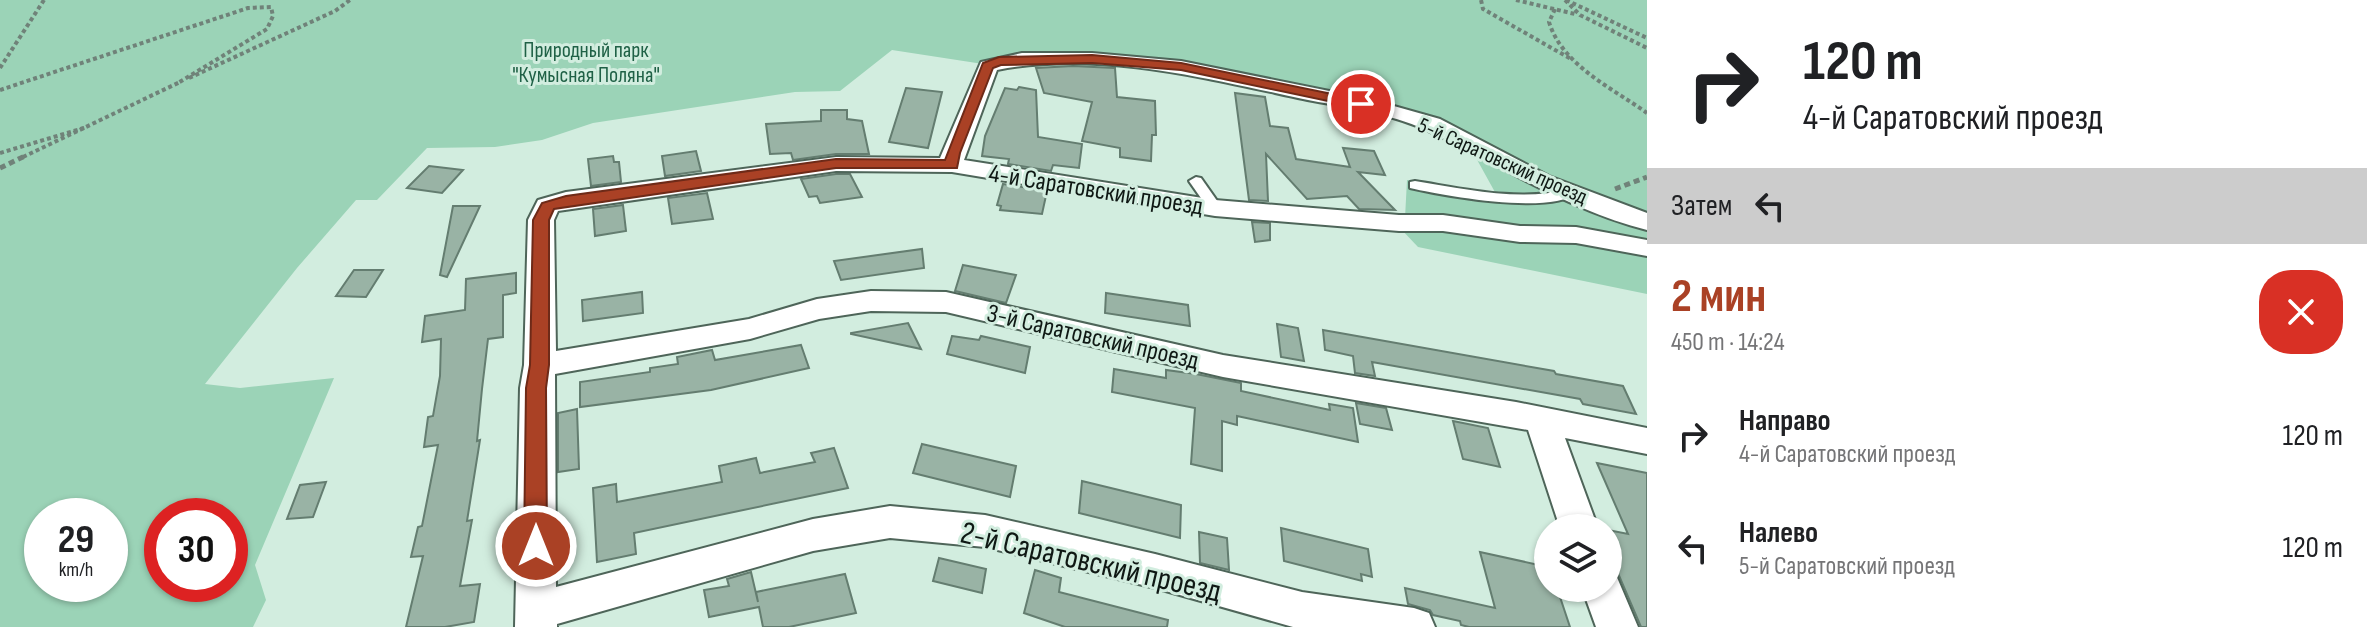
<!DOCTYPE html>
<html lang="ru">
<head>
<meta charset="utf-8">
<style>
	body { margin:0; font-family:"Sofia Sans Condensed",sans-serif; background:#f6f6f6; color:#202124; height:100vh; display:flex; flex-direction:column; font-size:30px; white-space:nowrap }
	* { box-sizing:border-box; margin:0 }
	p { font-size:26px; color:#757577 }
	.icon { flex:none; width:44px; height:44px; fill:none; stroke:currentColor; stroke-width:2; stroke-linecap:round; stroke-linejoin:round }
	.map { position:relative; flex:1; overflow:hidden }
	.sheet { display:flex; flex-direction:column; background:#fff; width:720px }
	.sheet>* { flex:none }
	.top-card { background:#fff; color:#202124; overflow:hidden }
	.buttons { position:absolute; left:1534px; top:514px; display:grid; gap:16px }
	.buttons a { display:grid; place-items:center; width:88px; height:88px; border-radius:50%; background:#fff; box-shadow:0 2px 6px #0004; font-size:40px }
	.speed { position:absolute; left:24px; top:498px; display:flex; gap:16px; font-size:40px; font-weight:700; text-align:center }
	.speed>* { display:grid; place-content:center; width:104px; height:104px; border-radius:50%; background:#fff; box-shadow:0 2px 6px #0004; line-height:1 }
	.speed small { font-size:20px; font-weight:400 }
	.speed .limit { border:12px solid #d22; background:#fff; color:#111 }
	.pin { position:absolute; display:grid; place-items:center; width:68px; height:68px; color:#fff; margin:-34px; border:4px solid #fff; border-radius:50%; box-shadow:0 2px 8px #0007 }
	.me { position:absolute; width:88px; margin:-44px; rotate:0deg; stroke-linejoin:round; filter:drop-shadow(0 0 6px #0008) }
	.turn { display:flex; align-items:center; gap:28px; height:168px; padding:0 24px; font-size:36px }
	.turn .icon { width:104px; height:104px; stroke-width:2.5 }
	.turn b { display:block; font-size:56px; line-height:68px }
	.then { display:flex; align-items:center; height:76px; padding:0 24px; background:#0003; gap:16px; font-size:30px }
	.round { display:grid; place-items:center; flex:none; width:84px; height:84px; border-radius:32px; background:#f6f6f6 }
	.summary { display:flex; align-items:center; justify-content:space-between; height:136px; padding:0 24px }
	h1 { font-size:48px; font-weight:700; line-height:60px; color:#aa4125 }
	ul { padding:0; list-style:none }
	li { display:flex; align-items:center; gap:24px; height:112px; padding:0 24px }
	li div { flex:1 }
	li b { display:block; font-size:30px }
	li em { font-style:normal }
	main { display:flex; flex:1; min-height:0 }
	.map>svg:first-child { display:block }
	.green { fill:#9bd3b7; fill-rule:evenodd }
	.building { fill:#99b3a5; stroke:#647d70; stroke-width:2 }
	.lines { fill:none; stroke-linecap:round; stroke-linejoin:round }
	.service-casing { stroke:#4e6559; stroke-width:4 }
	.minor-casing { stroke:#4e6559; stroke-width:4 }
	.path-far1 { stroke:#708279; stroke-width:4; stroke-dasharray:4 3; stroke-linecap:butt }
	.path { stroke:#708279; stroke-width:5; stroke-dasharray:6 4; stroke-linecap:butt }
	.service { fill:#fff; fill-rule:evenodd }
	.minor { fill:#fff; fill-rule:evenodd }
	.route { fill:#aa4125; stroke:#6e2a18; stroke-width:2 }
	.labels { text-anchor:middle; stroke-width:6; stroke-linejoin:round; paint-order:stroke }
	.far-park-label { font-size:22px; fill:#1f6146; stroke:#d2eddf }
	.far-street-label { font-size:22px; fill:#0f1814; stroke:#d2eddf }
	.street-label { font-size:26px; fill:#0f1814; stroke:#d2eddf }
	.near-street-label { font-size:32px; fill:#0f1814; stroke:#d2eddf }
</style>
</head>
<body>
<main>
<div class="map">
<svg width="1647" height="627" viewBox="0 0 1647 627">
	<rect width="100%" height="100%" fill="#d2eddf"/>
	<g class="green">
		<path d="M0,0H1647V244L1405,218L1407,180L1496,194L1470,147L1435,120L1098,56L983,64L892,50L840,91L795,92L593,123L542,140L495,147L427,148L377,200H356L297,268L205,384L240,388L334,378L255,565L266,600L253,627H0ZM42,516H110V584H42ZM162,516H230V584H162Z"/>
		<path d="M1400,228L1578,240L1647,253V294L1418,247Z"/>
	</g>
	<g class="building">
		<path d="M1073,66L1115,68L1117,97L1155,101L1156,135H1152L1151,161L1120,157V148L1082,141L1092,102L1044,93L1036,68Z"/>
		<path d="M1019,87L1036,90L1038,137L1082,144L1079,168L1053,165L1051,171L1008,164L1009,159L982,156L985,136L1005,88L1017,90Z"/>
		<path d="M906,88L942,92L928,148L889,142Z"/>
		<path d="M1235,93L1265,97L1270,126L1288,128L1296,159L1350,167L1343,148L1374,151L1385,175L1358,172L1395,210L1359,209L1347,196L1307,199L1266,154L1268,201L1249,200Z"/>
		<path d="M821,110H847V119L862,121L869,154H836L793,160L791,153L770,154L766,124L821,121Z"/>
		<path d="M696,151L701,171L665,176L662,156Z"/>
		<path d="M613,156L614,162H619L621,182L591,186L588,159Z"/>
		<path d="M429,166L463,170L442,193L407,188Z"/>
		<path d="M836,174H850L862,197L820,203L817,196L809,197L801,179Z"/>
		<path d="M1003,184L1047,191L1042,214L1000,210L1001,206L997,205Z"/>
		<path d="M707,193L713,219L672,224L668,198Z"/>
		<path d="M623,205L626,231L595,236L593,209Z"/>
		<path d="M453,206H480L447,277L440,275Z"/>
		<path d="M1252,222L1270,223V240L1255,242Z"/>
		<path d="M922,249L924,268L841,280L834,261Z"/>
		<path d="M963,265L1016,275L1006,303L955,291Z"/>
		<path d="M354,270H383L366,297L336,296Z"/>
		<path d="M516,273V293L503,295V337L488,339L482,389L477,441L480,440L467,521L472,520L460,586L480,584L474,622L445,627H406L423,556L411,557L418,527L422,526L438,445L424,447L428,417L433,416L440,376L441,339L422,342L425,316L465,310L466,279Z"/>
		<path d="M642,292L643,313L583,321L582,300Z"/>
		<path d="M1106,293L1188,305L1190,326L1105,313Z"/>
		<path d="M908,323L921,349L851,334V333Z"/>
		<path d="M1277,324L1298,328L1304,361L1281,357Z"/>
		<path d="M1323,330L1554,371L1556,374L1623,386L1636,414L1583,404L1580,399L1372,362L1375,376L1355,373L1353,356L1325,350Z"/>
		<path d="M952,336L979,340L981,336L1030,347L1025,373L947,354Z"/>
		<path d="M801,345L809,368L711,390L580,407V382L650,372V368L678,364L677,357L712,350L715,360Z"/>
		<path d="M1114,369L1166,378V370L1196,374L1241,383V391L1330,410L1329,404L1353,408L1358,442L1237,416V425L1222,421V471L1191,464L1195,408L1112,392Z"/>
		<path d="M1356,403L1386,408L1392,430L1360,424Z"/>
		<path d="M577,409L579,469L558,472V413Z"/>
		<path d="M1453,421L1488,428L1500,467L1463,459Z"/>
		<path d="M922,444L1016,466L1010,497L913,473Z"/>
		<path d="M834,448L848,488L634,533L636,554L597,562L593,488L616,484L617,502L722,482L719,466L756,458L760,473L815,462L811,453Z"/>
		<path d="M1597,463L1647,473V627H1641L1608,550V530L1628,534Z"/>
		<path d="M1082,481L1181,505L1180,538L1079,513Z"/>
		<path d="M326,482L313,517L287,519L300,485Z"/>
		<path d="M1281,528L1368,549L1372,577L1361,574L1362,581L1284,561Z"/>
		<path d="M1199,532L1227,538L1229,570L1200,563Z"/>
		<path d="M1480,552L1548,567V588H1557L1570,627H1469L1461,625L1460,621L1433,615L1430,610L1408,604L1405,588L1495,608Z"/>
		<path d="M939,558L986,569L982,593L933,581Z"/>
		<path d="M1035,570L1061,578L1059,592L1168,620L1167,627H1065L1024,613Z"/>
		<path d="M751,572L758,602L756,592L845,574L856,613L789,627H763L759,607L709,617L704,590L729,586L727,579Z"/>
	</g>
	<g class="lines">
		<defs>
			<g id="service">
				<path d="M1196,177L1201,178L1220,205L1222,208L1220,211H1210L1189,181Z"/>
				<path d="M1415,181C1466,189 1520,202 1570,189L1577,193C1550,215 1445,196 1410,188V182Z"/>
			</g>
			<g id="minor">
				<path d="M1022,53H1092L1181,61L1369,99L1440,119L1549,176L1647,213V230C1567,210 1500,164 1426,130C1389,113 1343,107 1303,99C1205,78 1097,50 997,70L964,160L1215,200L1399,215H1443L1520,226L1576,227L1647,240V256L1576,243L1520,242L1443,231H1399L1215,216L952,172L836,171L558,211L554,220L556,351L749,319L817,299L871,291L946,292L1223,355L1516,402L1647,428V454L1565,438L1598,528H1560L1528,430L1223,377L946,312L871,311L819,319L750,339L555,374L556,587L813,519L890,506L985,515L1155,554L1302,592L1414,608L1429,613L1435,627H1293L1155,588L985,547L890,538L813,551L557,624V627H515L520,388L524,365L528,220L538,200L566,192L836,157L940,158L981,62Z"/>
				<path d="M1608,572L1616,575L1638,627H1596L1582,588H1608Z"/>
			</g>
		</defs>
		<use href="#service" class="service-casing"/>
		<use href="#minor" class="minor-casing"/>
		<g class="path-far1">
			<path d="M1481,0L1483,9L1571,59"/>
			<path d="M1516,0L1575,14"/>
			<path d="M1565,0L1580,15L1647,48"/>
			<path d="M1566,0L1647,38"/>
			<path d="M1555,9L1549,22C1562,65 1612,88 1647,113"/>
			<path d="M0,68L44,0"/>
			<path d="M189,78L335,11L350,0"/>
			<path d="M0,90L248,8L271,7L273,16L267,29L178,83"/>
			<path d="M0,153L87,127"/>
			<path d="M23,157L180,82"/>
		</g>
		<g class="path">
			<path d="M0,168L27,155"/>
			<path d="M1615,189L1647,177"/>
		</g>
		<use href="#service" class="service"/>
		<use href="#minor" class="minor"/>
	</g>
	<path class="route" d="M1092,55L1181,63L1361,100L1368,104L1361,108L1181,70L1092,63L1001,65L993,68L960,153L957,168H836L554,209L549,220V365L546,388L547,546L544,553L536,556L527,553L524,546L526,388L530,365L533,220L542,203L566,196L836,159L945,160L983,63L999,57Z"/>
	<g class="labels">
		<g class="far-park-label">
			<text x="586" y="57">Природный парк<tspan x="586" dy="25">"Кумысная Поляна"</tspan></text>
		</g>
		<g class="far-street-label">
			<text transform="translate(1503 160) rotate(24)" y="8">5-й Саратовский проезд</text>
		</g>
		<g class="street-label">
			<text transform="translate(1096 189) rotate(9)" y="9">4-й Саратовский проезд</text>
			<text transform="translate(1093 336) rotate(13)" y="9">3-й Саратовский проезд</text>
		</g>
		<g class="near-street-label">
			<text transform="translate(1091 561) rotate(13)" y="11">2-й Саратовский проезд</text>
		</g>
	</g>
</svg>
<div class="buttons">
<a><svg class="icon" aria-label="layers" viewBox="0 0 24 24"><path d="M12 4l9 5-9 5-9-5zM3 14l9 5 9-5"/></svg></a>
</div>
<div class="speed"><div>29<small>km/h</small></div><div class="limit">30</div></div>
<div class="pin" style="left:1361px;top:104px;background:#d93025"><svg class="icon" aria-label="arrive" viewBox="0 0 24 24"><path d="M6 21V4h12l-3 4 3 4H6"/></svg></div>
<svg class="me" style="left:536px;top:546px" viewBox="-20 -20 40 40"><circle r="17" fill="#aa4125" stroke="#fff" stroke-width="3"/><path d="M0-11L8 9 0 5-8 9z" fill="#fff"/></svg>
</div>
<section class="sheet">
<div class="top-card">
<div class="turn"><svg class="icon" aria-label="right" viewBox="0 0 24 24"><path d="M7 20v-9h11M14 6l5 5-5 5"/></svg><div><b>120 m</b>4-й Саратовский проезд</div></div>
<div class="then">Затем<svg class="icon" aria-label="left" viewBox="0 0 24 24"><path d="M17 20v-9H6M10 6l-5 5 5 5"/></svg></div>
</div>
<div class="summary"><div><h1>2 мин</h1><p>450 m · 14:24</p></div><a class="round" style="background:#d93025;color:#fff"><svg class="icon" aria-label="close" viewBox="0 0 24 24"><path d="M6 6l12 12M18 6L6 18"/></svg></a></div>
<ul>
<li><svg class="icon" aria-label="right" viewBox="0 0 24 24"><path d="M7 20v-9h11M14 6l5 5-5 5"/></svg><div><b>Направо</b><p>4-й Саратовский проезд</p></div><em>120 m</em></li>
<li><svg class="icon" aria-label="left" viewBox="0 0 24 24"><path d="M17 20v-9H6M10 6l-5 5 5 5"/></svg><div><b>Налево</b><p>5-й Саратовский проезд</p></div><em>120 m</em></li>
</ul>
</section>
</main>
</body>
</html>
